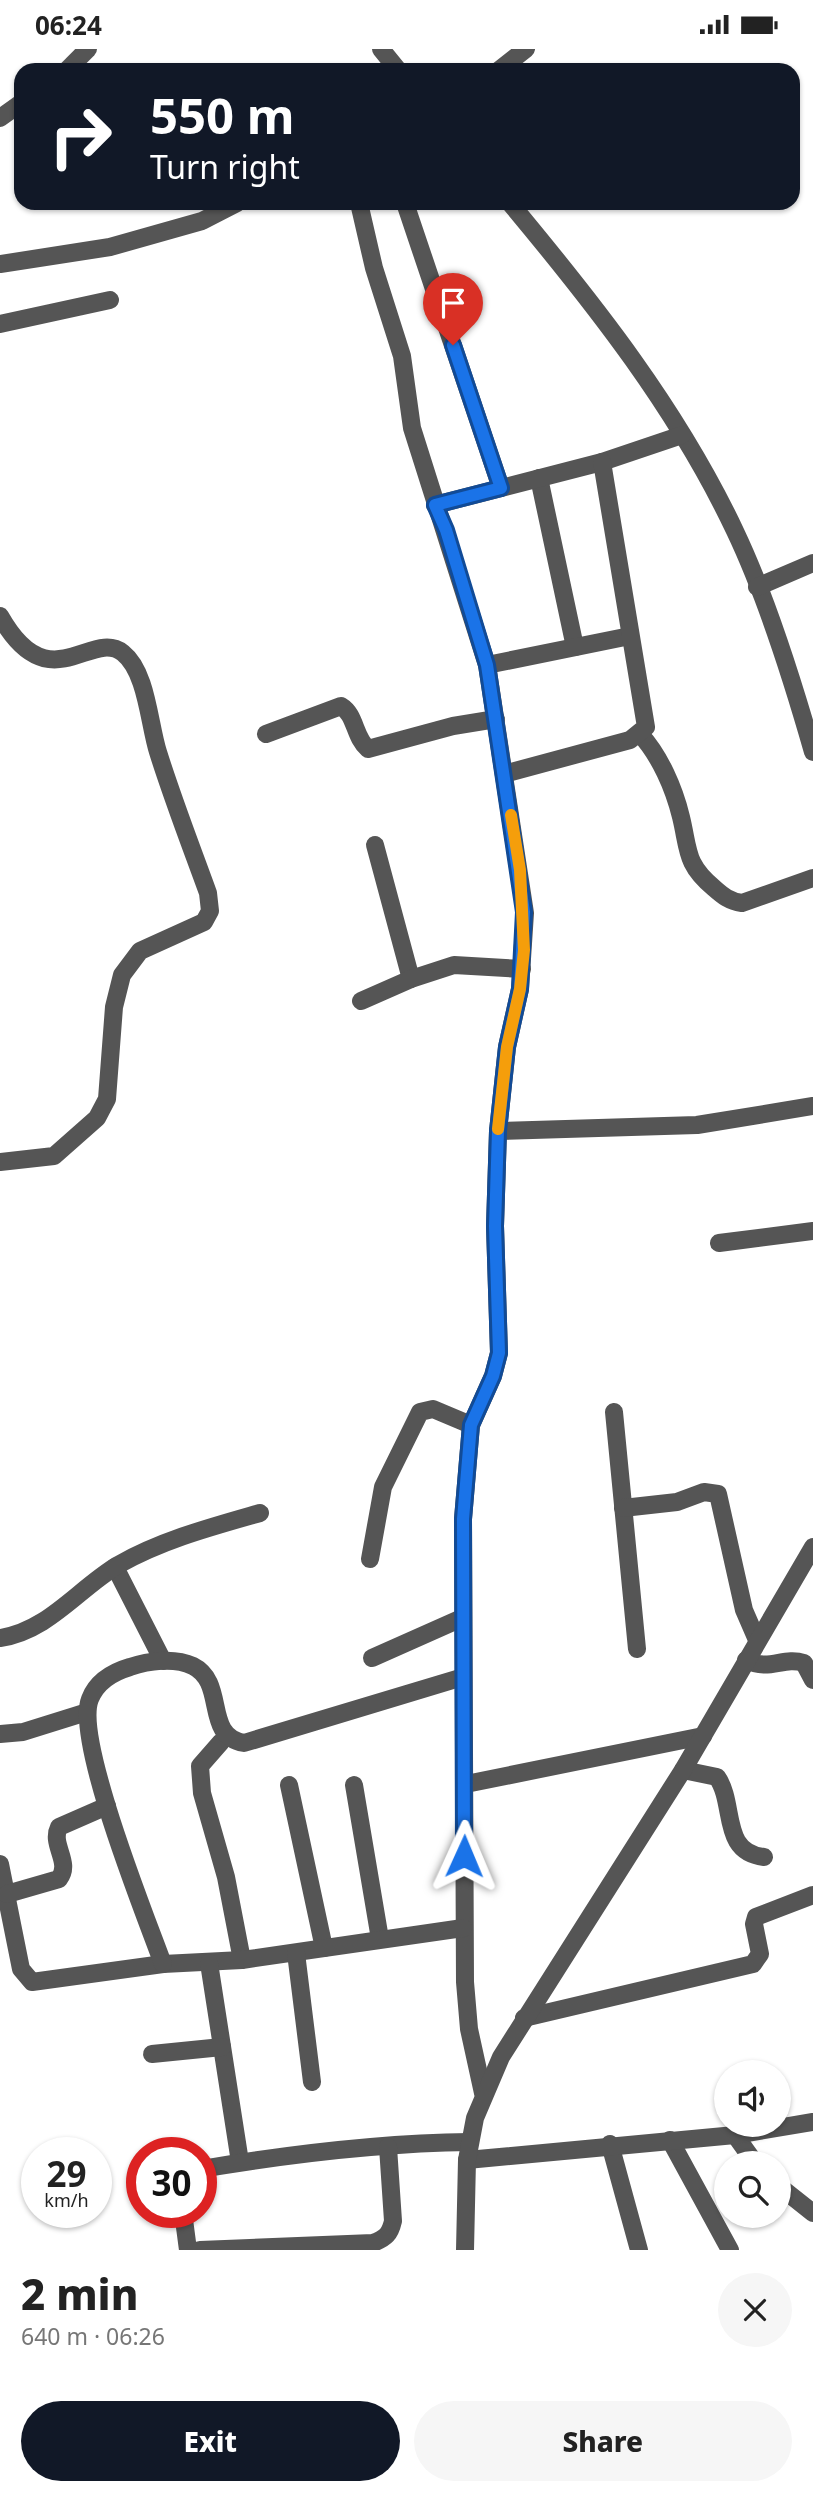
<!DOCTYPE html>
<html lang="en">
<head>
<meta charset="utf-8">
<style>
	body { margin:0; font-family:"Noto Sans",sans-serif; background:#f6f6f6; color:#222; height:100vh; display:flex; flex-direction:column; font-size:26px; white-space:nowrap }
	* { box-sizing:border-box; margin:0 }
	p { font-size:23px; color:#767676 }
	.icon { flex:none; width:38px; height:38px; fill:none; stroke:currentColor; stroke-width:2; stroke-linecap:round; stroke-linejoin:round }
	.map { position:relative; height:2201px; overflow:hidden }
	.drawer { display:flex; flex-direction:column; background:#fff; flex:1 }
	.drawer>* { flex:none }
	.top-card { position:absolute; left:14px; top:14px; width:786px; height:147px; border-radius:21px; box-shadow:0 2px 5px #0004; background:#111827; color:#fff; overflow:hidden }
	.fabs { position:absolute; left:714px; top:2011px; display:grid; gap:14px }
	.fabs a { display:grid; place-items:center; width:77px; height:77px; border-radius:50%; background:#fff; box-shadow:0 2px 5px #0004; font-size:35px }
	.speed { position:absolute; left:21px; top:2088px; display:flex; gap:14px; font-size:35px; font-weight:700; text-align:center }
	.speed>* { display:grid; place-content:center; width:91px; height:91px; border-radius:50%; background:#fff; box-shadow:0 2px 5px #0004; line-height:1 }
	.speed small { font-size:18px; font-weight:400 }
	.speed .limit { border:10px solid #d22; background:#fff; color:#111 }
	.pin { position:absolute; display:grid; place-items:center; width:60px; height:60px; color:#fff; margin:-72px -30px; border-radius:50% 50% 50% 0; rotate:-45deg; box-shadow:0 0 7px #0007 }
	.pin .icon { rotate:45deg }
	.me { position:absolute; width:77px; margin:-38px; rotate:1deg; stroke-linejoin:round; filter:drop-shadow(0 0 5px #0008) }
	.turn { display:flex; align-items:center; gap:24px; height:147px; padding:0 21px; font-size:32px }
	.turn .icon { width:91px; height:91px; stroke-width:2.5 }
	.turn b { display:block; font-size:49px; line-height:60px }
	.round { display:grid; place-items:center; flex:none; width:74px; height:74px; border-radius:37px; background:#f6f6f6 }
	.head { display:flex; align-items:center; justify-content:space-between; height:119px; padding:0 21px }
	h1 { font-size:42px; font-weight:800; line-height:52px }
	.cta { display:flex; gap:14px; margin-top:auto; padding:14px 21px }
	.cta a { flex:1; height:80px; border-radius:42px; background:#111827; color:#fff; font-size:28px; font-weight:800; line-height:80px; text-align:center }
	.cta a+a { background:#f6f6f6; color:#222 }
	.status { display:flex; justify-content:space-between; align-items:center; height:49px; padding:0 35px; background:#fff; direction:ltr }
	.status svg { height:19px; fill:currentColor }
	.map>svg:first-child { display:block }
	.lines { fill:none; stroke-linecap:round; stroke-linejoin:round }
	.minor { stroke:#555; stroke-width:18 }
	.route-casing { stroke:#114b97; stroke-width:18 }
	.route { stroke:#1a73e8; stroke-width:12 }
	.slow { stroke:#f59e0b; stroke-width:12 }
</style>
</head>
<body>
<div class="status"><b>06:24</b><svg viewBox="0 0 49 12"><path d="M0 12V9h3v3zM5 12V6h3v6zM10 12V3h3v9zM15 12V0h3v12zM26 1h20v11H26zM47 4h2v5h-2z"/></svg></div>
<div class="map">
<svg width="813" height="2201" viewBox="0 0 813 2201">
	<rect width="100%" height="100%" fill="#fff"/>
	<g class="lines">
		<g class="minor">
			<path d="M381,0L398,21"/>
			<path d="M67,21L88,0"/>
			<path d="M499,21L526,0"/>
			<path d="M0,69L21,54"/>
			<path d="M359,154L374,219L402,307L412,379L487,616L525,864L520,940L507,998L498,1082L495,1177L499,1304L493,1327L471,1376L463,1470L465,1933L469,1980L483,2044"/>
			<path d="M405,154L501,439"/>
			<path d="M510,154C595,256 678,361 735,482C766,547 793,633 813,703"/>
			<path d="M0,215L110,198L202,172L237,154"/>
			<path d="M0,275L110,251"/>
			<path d="M539,429L575,598"/>
			<path d="M435,456L602,413L682,386"/>
			<path d="M757,538L813,514"/>
			<path d="M0,567C49,654 91,579 123,604C147,623 149,675 158,703C173,751 191,797 208,844L210,862L204,873L140,902L122,926L114,958L107,1050L97,1069L54,1107L0,1113"/>
			<path d="M487,616L630,587"/>
			<path d="M266,685L341,657C356,666 354,688 368,700L453,677L496,670"/>
			<path d="M640,685C660,707 674,739 681,768C689,801 685,815 714,839C723,847 729,852 742,854L813,829"/>
			<path d="M504,725L630,691L646,678L602,413"/>
			<path d="M375,796L411,930"/>
			<path d="M361,952L411,930L454,916L522,920"/>
			<path d="M498,1082L697,1076L813,1057"/>
			<path d="M719,1194L813,1182"/>
			<path d="M614,1363L637,1600"/>
			<path d="M623,1459L677,1453L704,1443L718,1445L744,1561L757,1591"/>
			<path d="M370,1510L383,1438L420,1363L433,1360L471,1376"/>
			<path d="M115,1518L163,1612"/>
			<path d="M0,1589C48,1582 78,1540 118,1516C162,1491 211,1478 260,1464"/>
			<path d="M372,1609L462,1569"/>
			<path d="M746,1611C770,1623 783,1607 804,1614L813,1631"/>
			<path d="M0,1685L23,1683L87,1663"/>
			<path d="M221,1693L200,1717L202,1744L226,1828L242,1911"/>
			<path d="M683,1721L717,1728C736,1755 720,1803 764,1808"/>
			<path d="M466,1735L703,1687"/>
			<path d="M289,1736L324,1899"/>
			<path d="M354,1736L380,1890"/>
			<path d="M0,1815L21,1920L32,1933L163,1915L242,1911L463,1879"/>
			<path d="M7,1845L59,1830C72,1813 50,1796 59,1778L107,1757"/>
			<path d="M296,1904L312,2033"/>
			<path d="M209,1914L240,2113"/>
			<path d="M163,1915C146,1868 74,1690 90,1650C97,1632 113,1623 130,1618C148,1612 174,1608 193,1617C227,1634 203,1687 244,1694L463,1628"/>
			<path d="M524,1969L753,1915L760,1905L754,1875L756,1868L813,1846"/>
			<path d="M152,2005L222,1998"/>
			<path d="M735,2086L755,2114"/>
			<path d="M670,2091L730,2201"/>
			<path d="M610,2095L639,2201"/>
			<path d="M467,2111L735,2086L813,2073"/>
			<path d="M201,2120C290,2105 381,2094 470,2093"/>
			<path d="M779,2137L813,2164"/>
			<path d="M183,2163L188,2201"/>
			<path d="M200,2201L373,2194C386,2189 390,2185 393,2172L388,2098"/>
			<path d="M465,2201L467,2111L475,2069L501,2008L683,1721L813,1498"/>
		</g>
	</g>
	<g class="lines">
		<defs>
			<path id="route" d="M453,296L501,439L435,456L446,481L487,616L524,863L520,940L507,998L498,1082L495,1177L499,1304L493,1327L471,1376L463,1470L464,1807"/>
		</defs>
		<use href="#route" class="route-casing"/>
		<use href="#route" class="route"/>
		<path class="slow" d="M498,1080L507,998L520,940L524,901L520,821L511,766"/>
	</g>
</svg>
<div class="fabs">
<a><svg class="icon" aria-label="sound" viewBox="0 0 24 24"><path d="M4 9h4l5-4v14l-5-4H4zM17 9q2 3 0 6"/></svg></a>
<a><svg class="icon" aria-label="search" viewBox="0 0 24 24"><circle cx="10" cy="10" r="6"/><path d="M15 15l6 6"/></svg></a>
</div>
<div class="speed"><div>29<small>km/h</small></div><div class="limit">30</div></div>
<div class="pin" style="left:453px;top:296px;background:#d93025"><svg class="icon" aria-label="arrive" viewBox="0 0 24 24"><path d="M6 21V4h12l-3 4 3 4H6"/></svg></div>
<svg class="me" style="left:464px;top:1807px" viewBox="-20 -20 40 40"><path d="M0-17L14 15 0 8-14 15z" fill="#1a73e8" stroke="#fff" stroke-width="4"/></svg>
<div class="top-card">
<div class="turn"><svg class="icon" aria-label="right" viewBox="0 0 24 24"><path d="M7 20v-9h11M14 6l5 5-5 5"/></svg><div><b>550 m</b>Turn right</div></div>
</div>
</div>
<section class="drawer">
<div class="head"><div><h1>2 min</h1><p>640 m · 06:26</p></div><a class="round"><svg class="icon" aria-label="close" viewBox="0 0 24 24"><path d="M6 6l12 12M18 6L6 18"/></svg></a></div>
<div class="cta"><a>Exit</a><a>Share</a></div>
</section>
</body>
</html>
